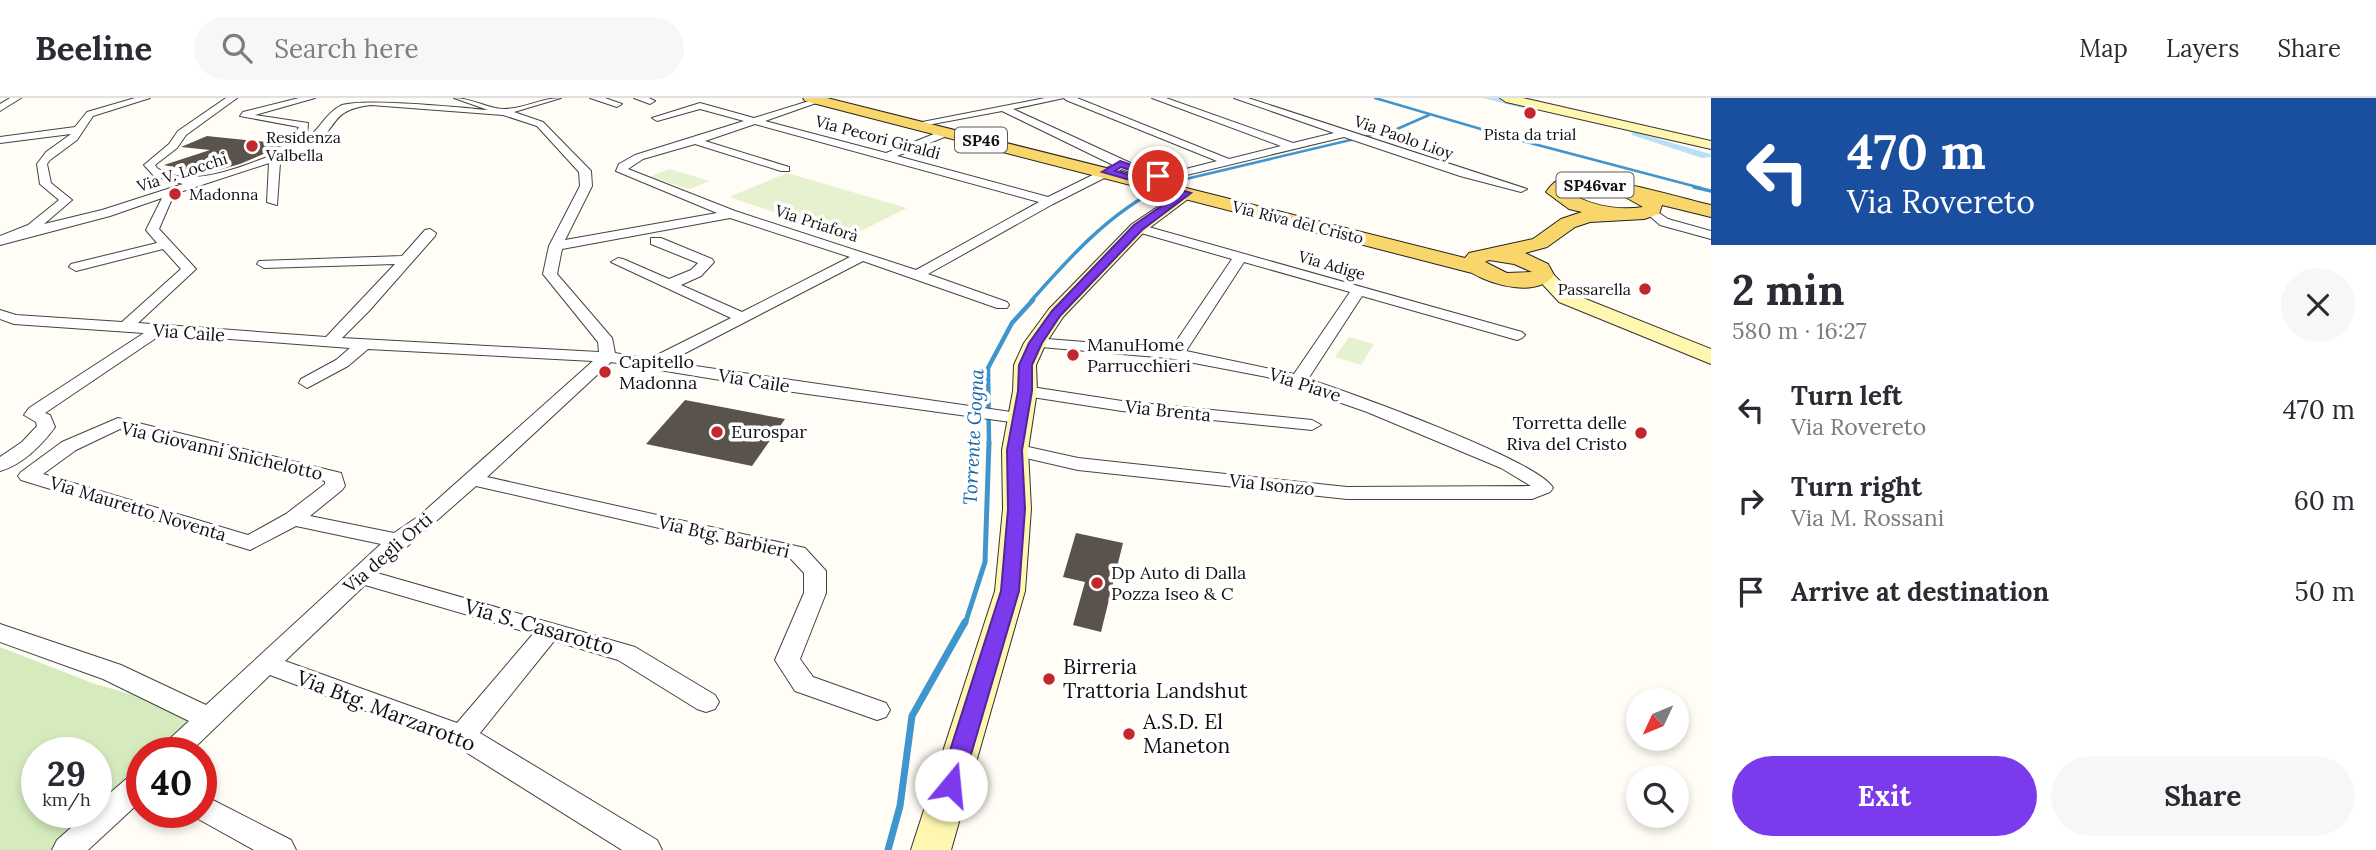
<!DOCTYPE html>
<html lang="en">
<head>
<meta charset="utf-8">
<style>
	body { margin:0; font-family:Lora,serif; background:#f7f7f7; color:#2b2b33; height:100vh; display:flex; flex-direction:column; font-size:26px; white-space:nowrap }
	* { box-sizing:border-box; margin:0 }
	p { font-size:23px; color:#7c7c81 }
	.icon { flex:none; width:38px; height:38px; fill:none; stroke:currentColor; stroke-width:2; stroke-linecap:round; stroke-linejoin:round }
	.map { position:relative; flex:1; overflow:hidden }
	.details { display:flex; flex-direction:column; background:#fff; width:665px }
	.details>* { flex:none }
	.guide { background:#1a4fa0; color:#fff; overflow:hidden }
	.needle { width:46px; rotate:226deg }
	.controls { position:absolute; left:1626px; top:590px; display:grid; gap:14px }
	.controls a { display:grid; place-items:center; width:63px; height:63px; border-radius:50%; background:#fff; box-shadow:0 4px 10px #0003; font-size:35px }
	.speed { position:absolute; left:21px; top:639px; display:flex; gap:14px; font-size:35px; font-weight:700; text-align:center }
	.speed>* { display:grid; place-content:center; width:91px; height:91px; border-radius:50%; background:#fff; box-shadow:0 4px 10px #0003; line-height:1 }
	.speed small { font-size:18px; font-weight:400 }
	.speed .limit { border:10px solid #d22; background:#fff; color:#111 }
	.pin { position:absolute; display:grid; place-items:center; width:60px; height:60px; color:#fff; margin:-30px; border:4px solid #fff; border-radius:50%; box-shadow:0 2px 7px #0007 }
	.me { position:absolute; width:77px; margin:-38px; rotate:17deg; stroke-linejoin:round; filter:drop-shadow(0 0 5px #0008) }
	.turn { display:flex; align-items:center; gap:24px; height:147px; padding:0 21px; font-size:32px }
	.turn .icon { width:91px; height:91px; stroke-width:2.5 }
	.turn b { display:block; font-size:49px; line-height:60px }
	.round { display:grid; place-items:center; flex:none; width:74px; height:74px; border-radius:37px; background:#f7f7f7 }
	.head { display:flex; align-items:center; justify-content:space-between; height:119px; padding:0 21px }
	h1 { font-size:42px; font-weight:700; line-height:52px }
	.button { display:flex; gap:14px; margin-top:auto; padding:14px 21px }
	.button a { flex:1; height:80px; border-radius:42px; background:#7c3aed; color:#fff; font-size:28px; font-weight:700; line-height:80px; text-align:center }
	.button a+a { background:#f7f7f7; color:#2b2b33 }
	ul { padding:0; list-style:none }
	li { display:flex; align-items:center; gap:21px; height:91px; padding:0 21px }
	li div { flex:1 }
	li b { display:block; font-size:26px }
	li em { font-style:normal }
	header { display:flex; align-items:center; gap:42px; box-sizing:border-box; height:98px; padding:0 35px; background:#fff; border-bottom:2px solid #e1e1e2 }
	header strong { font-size:33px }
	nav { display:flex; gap:38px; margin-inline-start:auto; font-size:24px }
	.search { width:490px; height:63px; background:#f7f7f7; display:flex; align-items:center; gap:18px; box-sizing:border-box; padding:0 24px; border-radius:38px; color:#7c7c81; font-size:26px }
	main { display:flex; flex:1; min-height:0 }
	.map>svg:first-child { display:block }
	.green { fill:#d5ebbd; fill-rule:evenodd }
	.pitch { fill:#e6f2cf }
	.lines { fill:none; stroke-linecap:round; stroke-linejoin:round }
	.stream-far4 { stroke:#3f96cf; stroke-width:2.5 }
	.stream-far3 { stroke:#3f96cf; stroke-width:3.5 }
	.stream-far2 { stroke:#3f96cf; stroke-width:4.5 }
	.stream-far1 { stroke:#3f96cf; stroke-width:5 }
	.stream { stroke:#3f96cf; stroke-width:7 }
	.canal { fill:#b9e0f7; fill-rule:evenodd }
	.building { fill:#5a524d }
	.street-casing { stroke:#444; stroke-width:2 }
	.secondary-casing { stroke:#333; stroke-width:2 }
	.primary-casing { stroke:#222; stroke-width:2 }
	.street { fill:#fff; fill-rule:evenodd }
	.secondary { fill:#fff6b0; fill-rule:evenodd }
	.primary { fill:#f9d66b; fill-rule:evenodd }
	.route { fill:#7c3aed; stroke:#51269a; stroke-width:2 }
	.poi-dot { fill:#c4262e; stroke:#fff; stroke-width:2.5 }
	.labels { text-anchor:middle; stroke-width:7; stroke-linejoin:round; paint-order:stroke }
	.far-poi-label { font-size:16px; fill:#111; stroke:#fff; text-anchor:start }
	.far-street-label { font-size:16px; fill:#111; stroke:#fff }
	.shield { fill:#fff; stroke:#585858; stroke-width:2 }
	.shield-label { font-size:16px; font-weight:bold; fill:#111 }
	.street-label { font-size:18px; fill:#111; stroke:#fff }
	.poi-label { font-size:18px; fill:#111; stroke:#fff; text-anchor:start }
	.water-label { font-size:19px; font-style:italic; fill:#1768a6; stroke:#fff }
	.near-street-label { font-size:21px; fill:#111; stroke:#fff }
	.near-poi-label { font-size:21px; fill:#111; stroke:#fff; text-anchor:start }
</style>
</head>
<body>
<header>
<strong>Beeline</strong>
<div class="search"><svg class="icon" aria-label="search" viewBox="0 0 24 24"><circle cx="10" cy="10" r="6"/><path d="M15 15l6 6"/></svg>Search here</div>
<nav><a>Map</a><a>Layers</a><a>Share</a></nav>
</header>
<main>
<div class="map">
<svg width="1711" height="752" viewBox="0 0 1711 752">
	<rect width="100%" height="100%" fill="#fffdf5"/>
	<path class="green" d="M0,549L95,586L212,619L173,654H142V684L69,752H0ZM37,654H96V714H37Z"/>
	<g class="pitch">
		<path d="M669,71L710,83L690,91L649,79Z"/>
		<path d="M787,75L907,110L849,139L729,99Z"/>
		<path d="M1349,239L1374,246L1361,267L1335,259Z"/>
	</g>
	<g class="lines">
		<g class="stream-far4">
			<path d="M1375,0L1515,41L1701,90"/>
			<path d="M1158,90L1169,85L1397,31L1429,17"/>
		</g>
		<g class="stream-far3">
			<path d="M1694,89L1711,93"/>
			<path d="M1031,203C1069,160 1109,115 1162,89"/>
		</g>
		<path class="stream-far2" d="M989,346L988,270L1012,225L1033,202"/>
		<path class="stream-far1" d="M965,526L985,464L989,344"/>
		<path class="stream" d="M888,752L900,708L912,618L965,524"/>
		<g class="canal">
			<path d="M1483,0H1501L1535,9L1530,12Z"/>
			<path d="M1632,33L1710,56L1711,59L1702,60L1632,37Z"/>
		</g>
	</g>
	<g class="building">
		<path d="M207,38L216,39L287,46L240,66L204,76L164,67L210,52L181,49Z"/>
		<path d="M685,302L785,321L752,368L646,346Z"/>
		<path d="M1076,435L1123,445L1101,534L1073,527L1085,484L1063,479Z"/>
	</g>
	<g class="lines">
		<defs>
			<g id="street">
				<path d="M10,0H21L0,13V6Z"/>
				<path d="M135,0H150L93,18L77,42L50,62L47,66L51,85L72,102L44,126L102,112L183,86L154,78L144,67L169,46L178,33L226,0H237L186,37L177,50L155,67L157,70C192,95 253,63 289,51L288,49L299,29L240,18L243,14L299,0H315L255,17L308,25L307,37L300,47C318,35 324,16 342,7C367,0 456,9 488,12L454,0C472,0 488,11 504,11C523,11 541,0 561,0L514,14L543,24L591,73L592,88L565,142L717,115L616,73L619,66L635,57L744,23L700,11L657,23L652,20L700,5L754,20L819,0V4L765,23L886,55L944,32H952V36L897,58L1048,99L1113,67L1002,13L917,29L912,26L1045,0H1077L1229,61L1281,48L1152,0H1166L1293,45L1334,35L1234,0H1248L1527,91L1521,94L1460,78L1344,39L1170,81L1146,79L1122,71L1053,106L928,176L1007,204L1009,207L1007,210H997L863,163L668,264L1024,316L1027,320L1018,325L786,293L611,264L487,379L805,450L826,473V495L800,561L813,579L886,605L890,612L886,619L877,622L795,593L775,562L804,495V475L790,460L476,388L377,475L635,549L715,597L719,604L715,611L706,614L697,611L618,562L554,543L480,635L657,742L662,752H622L453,646L270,577L190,654H160L164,646L189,623L103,581L0,544V526L121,567L206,607L381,446L296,428L250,452L21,382L18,378L21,374L62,344L118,320L341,375L345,388L342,392L310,418L394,435L419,418L593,263L368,251L348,268L307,290L299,285L301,281L336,262L350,250L162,236L45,315L50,317L55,329C42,347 22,367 0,373V359L22,344L37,328L36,324L24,317L29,310L144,235L14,226L0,221V212L16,217L122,224L181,171L163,151L76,173L69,169L71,166L157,145L146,132L162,100L110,118L0,147V138L28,127L59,102L40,86L37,66L46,54L71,36L0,45V39L75,29L87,14ZM1064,0L1066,2L1217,63L1170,75L1148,73L1013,11ZM371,7L503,17L537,28L579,74L580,88L549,148L543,176L598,244L599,254L342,240L369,213L435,138L436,135L430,131L425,132L402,158L259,163L257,166L264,170L395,166L326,239L138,225L196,171L159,131L174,96L269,65L267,104L277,107L280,65L278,62C288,58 301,56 310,50C340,30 328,12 371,7ZM755,26L1039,104L916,172L735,113L628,71L643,61L695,46L781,73H789V69L705,43ZM730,120L850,159L742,214L681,187L701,178L714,164L712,161L661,140H651V146L698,165L691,172L669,181L623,161L618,160L611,164L731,220L649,261L615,255L612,240L557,176L562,151ZM120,331L325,383V386L286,416L248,437L43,376L76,352ZM365,487L533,536L457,625L285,563Z"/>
				<path d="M590,0H605L622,6L617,9Z"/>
				<path d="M634,0H649L655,3L650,6Z"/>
				<path d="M1650,109L1668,121L1711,133V141L1660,127L1644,113Z"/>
				<path d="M1138,126L1522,234L1525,237L1522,240L1517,242L1362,198L1308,281C1346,293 1540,363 1553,390L1550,394L1532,401H1347L1078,372L1008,356L1006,352L1015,346L1078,360L1347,389L1531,388L1501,370L1367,314L1267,279L1168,260L1029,248L1027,245L1029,242L1035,240L1171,251L1232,161L1134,133L1132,130ZM1244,164L1350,194L1294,276L1186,253Z"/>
				<path d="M1025,288L1122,303L1312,322L1321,327L1312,332L1122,313L1019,297L1016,293L1019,289Z"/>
				<path d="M142,672V702L88,752H52L57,742L89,714H96V707L132,676Z"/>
				<path d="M201,696L291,742L296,752H254L191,717L190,714H201Z"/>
			</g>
			<g id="secondary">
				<path d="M1500,0H1523L1711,43V51L1506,4Z"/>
				<path d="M1186,90L1194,95L1192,98L1144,134L1063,219L1046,245L1036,267L1037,293L1028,352L1031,411L1025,493L951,752H911L995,493L1003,411L1002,352L1013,293L1014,267L1024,245L1049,211L1132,126Z"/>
				<path d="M1543,171L1550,173L1573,196L1711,251V266L1559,204L1534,177Z"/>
			</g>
			<path id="primary" d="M803,0H827L1465,160L1469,155L1533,141L1561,121L1582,114L1569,111L1546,94C1549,90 1553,85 1557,83C1586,70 1678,100 1711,107V119L1662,107L1659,116L1644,121L1590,124L1575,129L1547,149L1525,155L1548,166L1554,177C1537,200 1492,187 1472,175L805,3ZM1573,91L1618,95L1643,109C1616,113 1589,107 1566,93ZM1489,162L1514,166L1532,174L1507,175L1485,164Z"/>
		</defs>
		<use href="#street" class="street-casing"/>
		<use href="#secondary" class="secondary-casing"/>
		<use href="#primary" class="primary-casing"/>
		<use href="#street" class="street"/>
		<use href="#secondary" class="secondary"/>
		<use href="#primary" class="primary"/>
	</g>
	<path class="route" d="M1120,63L1163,78L1158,81L1121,69L1115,73L1191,95L1142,132L1060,218L1042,245L1032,267V293L1022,352L1025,411L1019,493L962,687L959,694L951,697L943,694L939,687L1001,493L1008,411L1007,352L1018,293L1019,267L1029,245L1052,213L1134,127L1179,96L1102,74Z"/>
	<g class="poi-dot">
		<circle cx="1530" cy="15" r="7"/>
		<circle cx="252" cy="48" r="7"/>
		<circle cx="175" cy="96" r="7"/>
		<circle cx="1645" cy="191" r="7"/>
		<circle cx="1073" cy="257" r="7"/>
		<circle cx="605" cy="274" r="7"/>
		<circle cx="717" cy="334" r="7"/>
		<circle cx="1641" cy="335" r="7"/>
		<circle cx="1097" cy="485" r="7"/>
		<circle cx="1049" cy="581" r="7"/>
		<circle cx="1129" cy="636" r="7"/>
	</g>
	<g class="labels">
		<g class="far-poi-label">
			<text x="1530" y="42" text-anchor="middle">Pista da trial</text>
			<text x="266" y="45">Residenza<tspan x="266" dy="18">Valbella</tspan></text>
			<text x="189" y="102">Madonna</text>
			<text x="1631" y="197" text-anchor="end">Passarella</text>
		</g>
		<g class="far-street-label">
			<text transform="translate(878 39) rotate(15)" y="6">Via Pecori Giraldi</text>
			<text transform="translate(1404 39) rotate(19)" y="6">Via Paolo Lioy</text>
			<text transform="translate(182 74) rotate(-18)" y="6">Via V. Locchi</text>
			<text transform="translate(1298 124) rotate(14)" y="6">Via Riva del Cristo</text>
			<text transform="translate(817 125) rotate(18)" y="6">Via Priaforà</text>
			<text transform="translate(1332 167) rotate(16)" y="6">Via Adige</text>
		</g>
		<g class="shield">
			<rect x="955" y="29.5" width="52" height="25" rx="5"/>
			<rect x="1556.5" y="74.5" width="77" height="25" rx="5"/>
		</g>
		<g class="shield-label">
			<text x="981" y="48">SP46</text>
			<text x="1595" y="93">SP46var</text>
		</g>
		<g class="street-label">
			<text transform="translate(189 235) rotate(4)" y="6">Via Caile</text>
			<text transform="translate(754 283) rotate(9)" y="6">Via Caile</text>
			<text transform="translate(1305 287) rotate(18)" y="6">Via Piave</text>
			<text transform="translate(1168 313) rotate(6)" y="6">Via Brenta</text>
			<text transform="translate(222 353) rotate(13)" y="6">Via Giovanni Snichelotto</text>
			<text transform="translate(1272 387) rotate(6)" y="6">Via Isonzo</text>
			<text transform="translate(138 411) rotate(17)" y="6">Via Mauretto Noventa</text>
			<text transform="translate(724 439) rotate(13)" y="6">Via Btg. Barbieri</text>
			<text transform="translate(388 455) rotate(-41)" y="6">Via degli Orti</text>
		</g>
		<g class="poi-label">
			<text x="1087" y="253">ManuHome<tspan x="1087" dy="21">Parrucchieri</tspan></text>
			<text x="619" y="270">Capitello<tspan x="619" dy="21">Madonna</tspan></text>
			<text x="1627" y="331" text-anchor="end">Torretta delle<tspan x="1627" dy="21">Riva del Cristo</tspan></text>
			<text x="731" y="340">Eurospar</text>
			<text x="1111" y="481">Dp Auto di Dalla<tspan x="1111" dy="21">Pozza Iseo &amp; C</tspan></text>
		</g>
		<g class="water-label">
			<text transform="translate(973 339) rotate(-87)" y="7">Torrente Gogna</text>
		</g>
		<g class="near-street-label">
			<text transform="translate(539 529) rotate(16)" y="7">Via S. Casarotto</text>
			<text transform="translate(386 613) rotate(21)" y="7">Via Btg. Marzarotto</text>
		</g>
		<g class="near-poi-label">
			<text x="1063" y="576">Birreria<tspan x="1063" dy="24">Trattoria Landshut</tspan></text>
			<text x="1143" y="631">A.S.D. El<tspan x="1143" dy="24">Maneton</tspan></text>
		</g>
	</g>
</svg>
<div class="controls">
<a><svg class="needle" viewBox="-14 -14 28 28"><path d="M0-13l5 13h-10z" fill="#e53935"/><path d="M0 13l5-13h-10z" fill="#7c7c81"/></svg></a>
<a><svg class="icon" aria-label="search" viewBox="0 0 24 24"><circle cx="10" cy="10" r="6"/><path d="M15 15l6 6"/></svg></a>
</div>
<div class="speed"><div>29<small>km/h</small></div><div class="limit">40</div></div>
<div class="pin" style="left:1158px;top:78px;background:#d93025"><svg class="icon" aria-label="arrive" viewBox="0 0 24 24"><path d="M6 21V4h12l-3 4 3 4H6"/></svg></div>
<svg class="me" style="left:951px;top:687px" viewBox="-20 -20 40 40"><circle r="19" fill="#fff"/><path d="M0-13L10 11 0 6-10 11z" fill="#7c3aed"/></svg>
</div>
<section class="details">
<div class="guide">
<div class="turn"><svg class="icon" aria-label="left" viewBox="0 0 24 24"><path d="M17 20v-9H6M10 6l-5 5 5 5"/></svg><div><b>470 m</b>Via Rovereto</div></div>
</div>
<div class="head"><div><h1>2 min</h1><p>580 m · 16:27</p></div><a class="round"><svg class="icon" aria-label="close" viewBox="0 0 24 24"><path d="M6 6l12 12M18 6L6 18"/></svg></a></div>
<ul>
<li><svg class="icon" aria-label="left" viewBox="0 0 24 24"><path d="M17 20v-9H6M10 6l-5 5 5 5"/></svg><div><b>Turn left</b><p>Via Rovereto</p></div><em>470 m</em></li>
<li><svg class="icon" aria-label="right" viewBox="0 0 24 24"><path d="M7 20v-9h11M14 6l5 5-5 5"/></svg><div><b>Turn right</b><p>Via M. Rossani</p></div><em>60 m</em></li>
<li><svg class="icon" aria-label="arrive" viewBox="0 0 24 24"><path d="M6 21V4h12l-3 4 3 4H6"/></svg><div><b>Arrive at destination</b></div><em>50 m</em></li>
</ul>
<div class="button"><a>Exit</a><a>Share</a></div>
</section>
</main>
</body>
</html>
